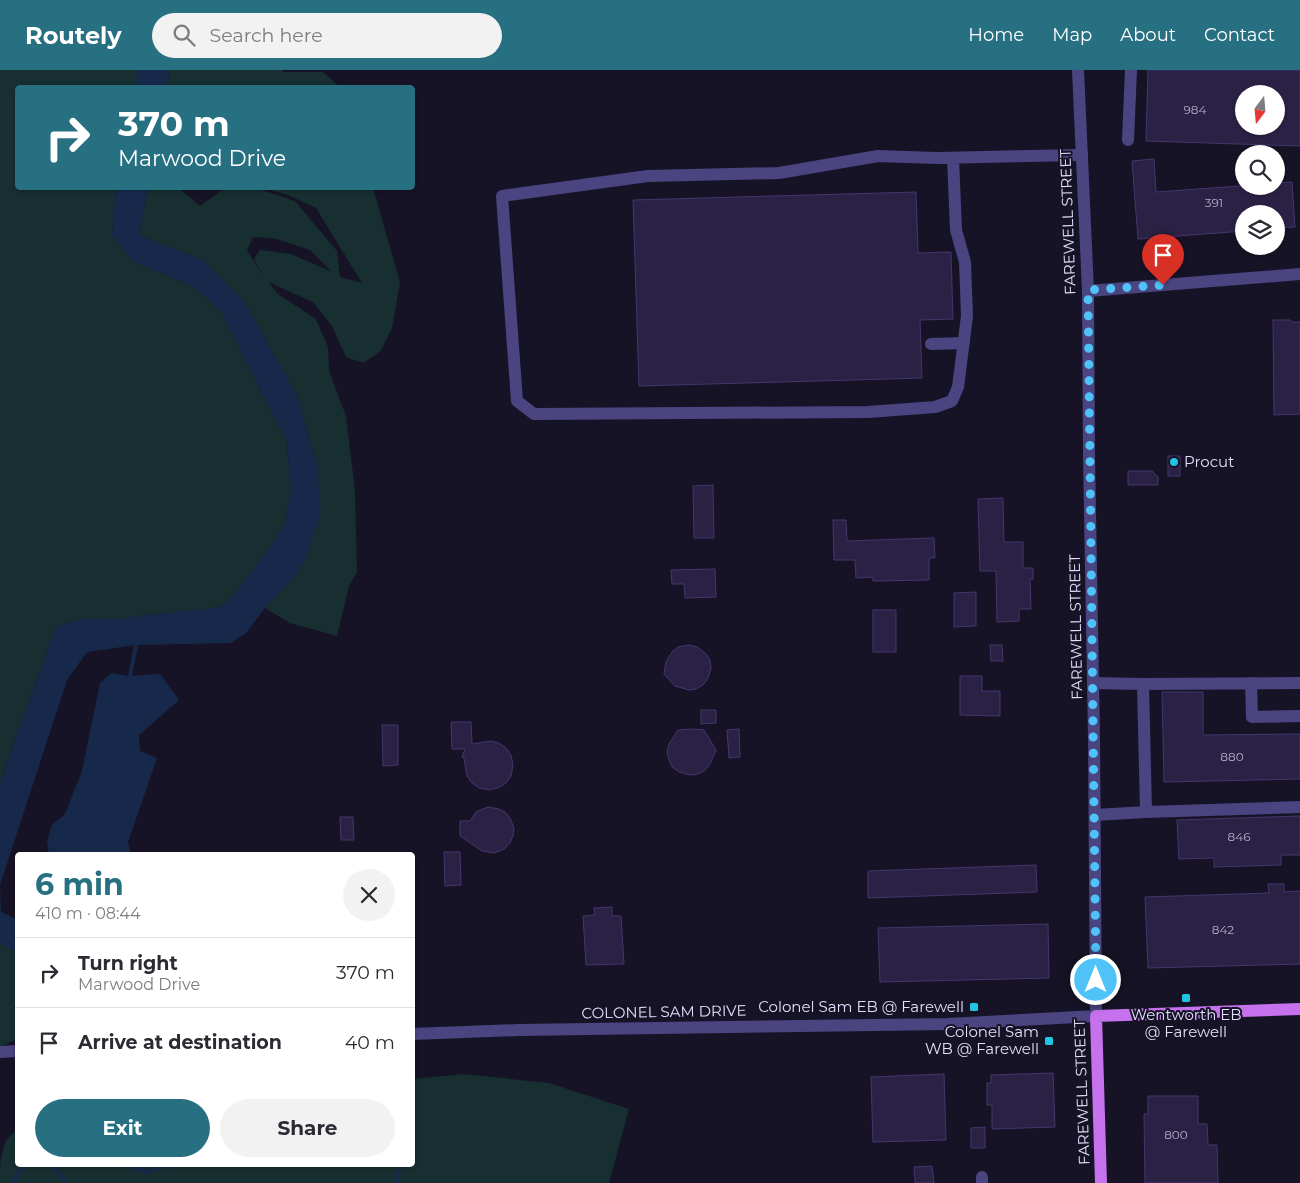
<!DOCTYPE html>
<html lang="en">
<head>
<meta charset="utf-8">
<style>
	body { margin:0; font-family:Montserrat,sans-serif; background:#f2f2f3; color:#2b2b33; height:100vh; display:flex; flex-direction:column; font-size:19px; white-space:nowrap }
	* { box-sizing:border-box; margin:0 }
	p { font-size:16px; color:#7c7c81 }
	.icon { flex:none; width:28px; height:28px; fill:none; stroke:currentColor; stroke-width:2; stroke-linecap:round; stroke-linejoin:round }
	.map { position:relative; flex:1; overflow:hidden }
	.side { position:absolute; left:15px; top:782px; width:400px; height:315px; display:flex; flex-direction:column; background:#fff; border-radius:5px; box-shadow:0 1px 4px #0004 }
	.side>* { flex:none }
	.guide { position:absolute; left:15px; top:15px; width:400px; height:105px; border-radius:5px; box-shadow:0 1px 4px #0004; background:#267082; color:#fff; overflow:hidden }
	.needle { width:32px; rotate:196deg }
	.fabs { position:absolute; left:1235px; top:15px; display:grid; gap:10px }
	.fabs a { display:grid; place-items:center; width:50px; height:50px; border-radius:50%; background:#fff; box-shadow:0 1px 4px #0004; font-size:25px }
	.pin { position:absolute; display:grid; place-items:center; width:42px; height:42px; color:#fff; margin:-51px -21px; border-radius:50% 50% 50% 0; rotate:-45deg; box-shadow:0 0 5px #0007 }
	.pin .icon { rotate:45deg }
	.me { position:absolute; width:55px; margin:-28px; rotate:0deg; stroke-linejoin:round; filter:drop-shadow(0 0 4px #0008) }
	.turn { display:flex; align-items:center; gap:18px; height:105px; padding:0 20px; font-size:22px }
	.turn .icon { width:65px; height:65px; stroke-width:2.5 }
	.turn b { display:block; font-size:35px; line-height:42px }
	.round { display:grid; place-items:center; flex:none; width:52px; height:52px; border-radius:26px; background:#f2f2f3 }
	.headline { display:flex; align-items:center; justify-content:space-between; height:85px; padding:0 20px }
	h1 { font-size:30px; font-weight:700; line-height:38px; color:#267082 }
	.primary-button { display:flex; gap:10px; margin-top:auto; padding:10px 20px }
	.primary-button a { flex:1; height:58px; border-radius:30px; background:#267082; color:#fff; font-size:20px; font-weight:700; line-height:58px; text-align:center }
	.primary-button a+a { background:#f2f2f3; color:#2b2b33 }
	ul { padding:0; list-style:none }
	li { display:flex; align-items:center; gap:15px; height:70px; padding:0 20px; border-top:1px solid #e1e1e2 }
	li div { flex:1 }
	li b { display:block; font-size:19px }
	li em { font-style:normal }
	header { display:flex; align-items:center; gap:30px; box-sizing:border-box; height:70px; padding:0 25px; background:#267082; color:#fff }
	header strong { font-size:24px }
	nav { display:flex; gap:28px; margin-inline-start:auto; font-size:18px }
	.search { width:350px; height:45px; background:#f2f2f3; display:flex; align-items:center; gap:12px; box-sizing:border-box; padding:0 18px; border-radius:28px; color:#7c7c81; font-size:19px }
	.map>svg:first-child { display:block }
	.green { fill:#172f30; fill-rule:evenodd }
	.water { fill:#17294b }
	.lines { fill:none; stroke-linecap:round; stroke-linejoin:round }
	.stream { stroke:#17294b; stroke-width:4 }
	.building { fill:#2b2145; stroke:#45366e; fill-rule:evenodd }
	.minor { stroke:#4a4480; stroke-width:12 }
	.major { stroke:#c671ed; stroke-width:12 }
	.route { stroke:#4fc3f7; stroke-width:9; stroke-dasharray:0 16.2 }
	.poi-dot { fill:#20c5e3; stroke:#171326; stroke-width:2 }
	.labels { text-anchor:middle; stroke-width:4; stroke-linejoin:round; paint-order:stroke }
	.number-label { font-size:12px; fill:#b4aece }
	.street-label { font-size:15px; fill:#e2ddfb; stroke:#171326 }
	.poi-label { font-size:15px; fill:#e2ddfb; stroke:#171326; text-anchor:end }
</style>
</head>
<body>
<header>
<strong>Routely</strong>
<div class="search"><svg class="icon" aria-label="search" viewBox="0 0 24 24"><circle cx="10" cy="10" r="6"/><path d="M15 15l6 6"/></svg>Search here</div>
<nav><a>Home</a><a>Map</a><a>About</a><a>Contact</a></nav>
</header>
<div class="map">
<svg width="1300" height="1113" viewBox="0 0 1300 1113">
	<rect width="100%" height="100%" fill="#171326"/>
	<g class="green">
		<path d="M0,0H137L135,17L18,18V118H116L112,166L133,191L194,217L221,241L287,372L291,423L285,453L273,474L237,521L221,537L113,549H81L56,557L6,694L0,717Z"/>
		<path d="M170,0H283V2H323L340,17H167Z"/>
		<path d="M148,118H179L200,136L225,118H256L295,131L337,181L340,207L362,213L316,138L288,125L262,118H373L400,212L392,258L381,281L363,293L346,287L332,256L313,232L268,212L278,224L316,249L328,277L329,301L346,346L355,421L357,502L349,516L337,566L290,553L265,538L290,513L317,396L297,326L244,231L203,190L143,167L139,161ZM253,167L277,169L310,180L332,202L291,184L260,180L254,189L263,206L247,180Z"/>
		<path d="M0,872L4,876L18,881L17,969L0,977Z"/>
		<path d="M464,1004L549,1013L629,1039L609,1113H0C0,1095 0,1068 17,1061L18,1095H232L235,1097V1095H412L413,1009Z"/>
	</g>
	<g class="water">
		<path d="M137,0H170L167,17H135Z"/>
		<path d="M116,118H148L139,161L143,167L203,190L244,231L297,326L317,396L321,443L306,489L290,513L265,538L246,563L231,573L136,575L87,582L67,610L0,815L1,842L17,849V881L4,876L0,872V717L6,694L56,557L81,549H113L221,537L237,521L273,474L285,453L291,423L287,372L221,241L194,217L133,191L112,166Z"/>
		<path d="M111,603L130,606L160,604L179,630L139,665L140,681L157,688L128,772L131,785H49L47,771L52,755L65,744L82,701L100,613Z"/>
	</g>
	<g class="lines">
		<g class="stream">
			<path d="M130,606L136,575"/>
			<path d="M52,1095L66,1113"/>
			<path d="M123,1095L148,1102L167,1095"/>
			<path d="M13,1113L21,1099"/>
			<path d="M396,1113L400,1095"/>
		</g>
	</g>
	<g class="building">
		<path d="M1148,0H1300V76L1146,71ZM1244,24H1276V56H1244Z"/>
		<path d="M1154,89L1156,122L1240,116H1276V113L1292,112L1295,157L1276,158V144H1244V161L1138,169L1132,91Z"/>
		<path d="M916,122L918,183L951,182L953,249L920,250L922,308L639,316L633,130Z"/>
		<path d="M1273,250H1290L1292,252H1300V344L1274,345Z"/>
		<rect x="1168" y="386" width="12" height="20"/>
		<path d="M1128,401H1152L1158,407V415H1128Z"/>
		<path d="M713,415L714,468H694L693,416Z"/>
		<path d="M1003,428L1004,472H1023V498H1033V509H1030L1031,539H1019V551L997,552L996,501H980L978,429Z"/>
		<path d="M833,450H846L847,471L934,468L935,488H929V510L873,511V507L856,508L855,490H834Z"/>
		<path d="M715,499L716,527L685,528L684,514H672L671,500Z"/>
		<path d="M976,522V556L954,557V523Z"/>
		<rect x="873" y="540" width="23" height="42"/>
		<path d="M689,575L697,577L706,584L710,590L711,598L708,608L704,614L696,619L689,620L675,616L664,604L666,592L672,582L678,577Z"/>
		<path d="M990,575H1002L1003,591H991Z"/>
		<path d="M960,606H982V621H1000V646L960,645Z"/>
		<path d="M1162,622H1203V665L1300,664V709L1164,712Z"/>
		<path d="M701,640H716V653L701,654Z"/>
		<path d="M451,652H471L472,674L491,671L499,673L506,678L511,685L513,695L511,706L506,713L500,717L489,720L479,718L472,713L467,706L464,688L462,687L465,679H452Z"/>
		<path d="M382,655H398V695L383,696Z"/>
		<path d="M691,659L704,660L716,680L710,694L705,700L698,704L690,705L679,702L672,697L669,690L667,682L669,674L678,660Z"/>
		<path d="M739,659L740,687L729,688L727,660Z"/>
		<path d="M488,737L499,739L505,742L510,748L514,758L513,766L510,773L504,779L494,783L482,781L460,766V751H470L476,742Z"/>
		<path d="M1300,746V785H1281V795L1214,797V788L1179,789L1177,750Z"/>
		<path d="M340,747H353L354,770H341Z"/>
		<path d="M444,782H460L461,815L445,816Z"/>
		<path d="M1036,795L1037,822L868,828V801Z"/>
		<path d="M1268,814H1284V822L1300,821V894L1148,898L1145,827L1269,823Z"/>
		<path d="M612,837V846H621L624,894L586,895L583,846L595,845L594,838Z"/>
		<path d="M1048,854L1049,908L880,912L878,858Z"/>
		<path d="M1053,1003L1055,1057L992,1059V1035H987V1013H991V1005Z"/>
		<path d="M944,1004L946,1070L873,1072L871,1007Z"/>
		<path d="M1148,1026H1198V1054H1207L1208,1075H1217L1218,1113H1145L1144,1044H1148Z"/>
		<path d="M985,1057V1078H971V1058Z"/>
		<path d="M932,1096L934,1113H915L914,1097Z"/>
	</g>
	<g class="lines">
		<g class="minor">
			<path d="M1128,70L1131,0"/>
			<path d="M953,88L956,160L965,192L967,246L958,317L952,331L935,337L868,342L534,344L517,331L502,126L648,106L779,103L878,86L937,88L1082,85"/>
			<path d="M1088,221L1300,204"/>
			<path d="M931,274L964,273"/>
			<path d="M1093,613L1143,614L1146,742L1095,745"/>
			<path d="M1251,613L1252,647L1300,646"/>
			<path d="M1143,614L1300,613"/>
			<path d="M1146,742L1300,737"/>
			<path d="M412,964L519,960L948,954L1096,946L1094,668L1089,386L1088,221L1078,0"/>
			<path d="M0,982L18,981"/>
			<path d="M982,1107V1113"/>
		</g>
		<path class="major" d="M1101,1113L1096,946L1300,939"/>
	</g>
	<g class="lines">
		<path class="route" d="M1096,910L1088,220L1163,215"/>
	</g>
	<g class="poi-dot">
		<circle cx="1174" cy="392" r="5"/>
		<rect x="1181" y="923" width="10" height="10" rx="2.5"/>
		<rect x="969" y="932" width="10" height="10" rx="2.5"/>
		<rect x="1044" y="966" width="10" height="10" rx="2.5"/>
	</g>
	<g class="labels">
		<g class="number-label">
			<text x="1195" y="44">984</text>
			<text x="1214" y="137">391</text>
			<text x="1232" y="691">880</text>
			<text x="1239" y="771">846</text>
			<text x="1223" y="864">842</text>
			<text x="1176" y="1069">800</text>
		</g>
		<g class="street-label">
			<text transform="translate(1068 152) rotate(-92)" y="5">FAREWELL STREET</text>
			<text transform="translate(1076 557) rotate(-91)" y="5">FAREWELL STREET</text>
			<text transform="translate(664 942) rotate(-1)" y="5">COLONEL SAM DRIVE</text>
			<text transform="translate(1082 1022) rotate(-92)" y="5">FAREWELL STREET</text>
		</g>
		<g class="poi-label">
			<text x="1184" y="397" text-anchor="start">Procut</text>
			<text x="964" y="942">Colonel Sam EB @ Farewell</text>
			<text x="1186" y="950" text-anchor="middle">Wentworth EB<tspan x="1186" dy="17">@ Farewell</tspan></text>
			<text x="1039" y="967">Colonel Sam<tspan x="1039" dy="17">WB @ Farewell</tspan></text>
		</g>
	</g>
</svg>
<div class="fabs">
<a><svg class="needle" viewBox="-14 -14 28 28"><path d="M0-13l5 13h-10z" fill="#e53935"/><path d="M0 13l5-13h-10z" fill="#7c7c81"/></svg></a>
<a><svg class="icon" aria-label="search" viewBox="0 0 24 24"><circle cx="10" cy="10" r="6"/><path d="M15 15l6 6"/></svg></a>
<a><svg class="icon" aria-label="layers" viewBox="0 0 24 24"><path d="M12 4l9 5-9 5-9-5zM3 14l9 5 9-5"/></svg></a>
</div>
<div class="pin" style="left:1163px;top:215px;background:#d93025"><svg class="icon" aria-label="arrive" viewBox="0 0 24 24"><path d="M6 21V4h12l-3 4 3 4H6"/></svg></div>
<svg class="me" style="left:1096px;top:910px" viewBox="-20 -20 40 40"><circle r="17" fill="#4fc3f7" stroke="#fff" stroke-width="3"/><path d="M0-11L8 9 0 5-8 9z" fill="#fff"/></svg>
<div class="guide">
<div class="turn"><svg class="icon" aria-label="right" viewBox="0 0 24 24"><path d="M7 20v-9h11M14 6l5 5-5 5"/></svg><div><b>370 m</b>Marwood Drive</div></div>
</div>
<section class="side">
<div class="headline"><div><h1>6 min</h1><p>410 m · 08:44</p></div><a class="round"><svg class="icon" aria-label="close" viewBox="0 0 24 24"><path d="M6 6l12 12M18 6L6 18"/></svg></a></div>
<ul>
<li><svg class="icon" aria-label="right" viewBox="0 0 24 24"><path d="M7 20v-9h11M14 6l5 5-5 5"/></svg><div><b>Turn right</b><p>Marwood Drive</p></div><em>370 m</em></li>
<li><svg class="icon" aria-label="arrive" viewBox="0 0 24 24"><path d="M6 21V4h12l-3 4 3 4H6"/></svg><div><b>Arrive at destination</b></div><em>40 m</em></li>
</ul>
<div class="primary-button"><a>Exit</a><a>Share</a></div>
</section>
</div>
</body>
</html>
